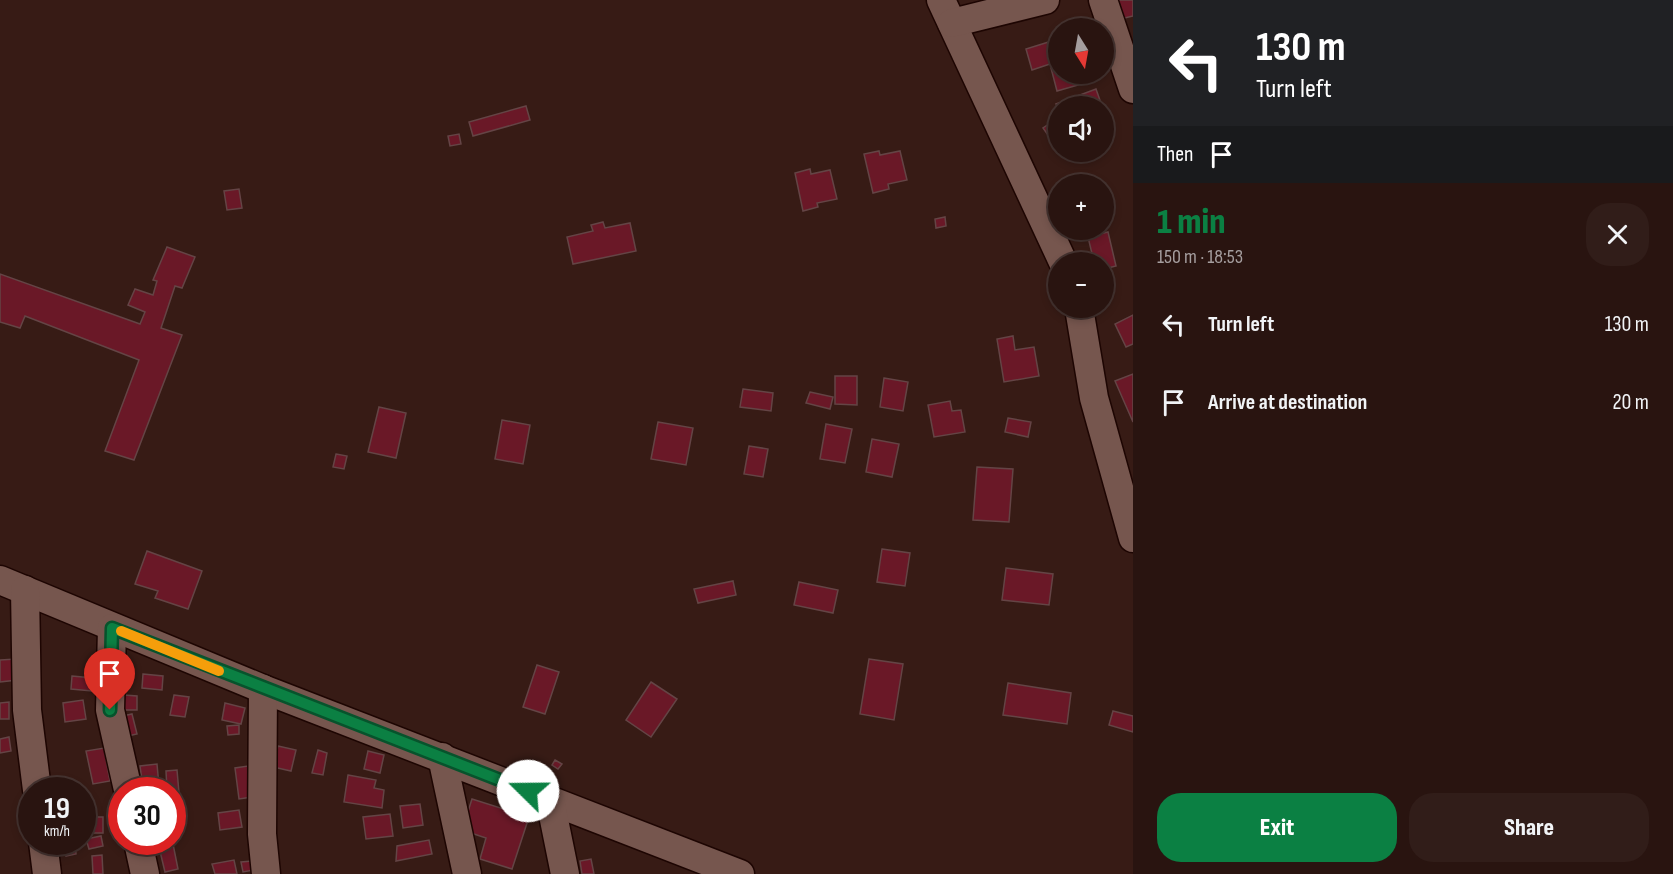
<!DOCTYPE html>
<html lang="en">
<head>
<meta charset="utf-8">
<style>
	body { margin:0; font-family:"Sofia Sans Condensed",sans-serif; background:#311d19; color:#f1f3f6; height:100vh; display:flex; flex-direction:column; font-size:22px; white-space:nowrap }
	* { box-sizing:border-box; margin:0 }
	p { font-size:20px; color:#a59e9f }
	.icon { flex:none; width:33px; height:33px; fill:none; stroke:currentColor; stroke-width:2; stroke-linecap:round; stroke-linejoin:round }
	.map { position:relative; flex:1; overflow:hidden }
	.sheet { display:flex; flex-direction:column; background:#291410; width:540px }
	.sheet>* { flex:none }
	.banner { background:#202124; color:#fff; overflow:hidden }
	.needle { width:39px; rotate:169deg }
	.buttons { position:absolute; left:1048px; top:18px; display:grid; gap:12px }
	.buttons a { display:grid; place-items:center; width:66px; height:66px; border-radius:50%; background:#291410; box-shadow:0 3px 9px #0003,0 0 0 2px #453330; font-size:30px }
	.speed { position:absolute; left:18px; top:777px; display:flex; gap:12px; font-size:30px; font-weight:700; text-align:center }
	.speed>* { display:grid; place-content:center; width:78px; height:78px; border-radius:50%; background:#291410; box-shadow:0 3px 9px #0003,0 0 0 2px #453330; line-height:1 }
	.speed small { font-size:15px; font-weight:400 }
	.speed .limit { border:9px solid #d22; background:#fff; color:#111 }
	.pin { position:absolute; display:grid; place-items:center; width:51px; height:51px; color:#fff; margin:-62px -26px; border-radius:50% 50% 50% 0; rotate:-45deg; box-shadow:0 0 6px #0007 }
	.pin .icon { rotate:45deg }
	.me { position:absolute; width:66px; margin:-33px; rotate:292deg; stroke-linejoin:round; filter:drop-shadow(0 0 4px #0008) }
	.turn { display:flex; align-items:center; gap:21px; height:126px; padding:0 24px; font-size:27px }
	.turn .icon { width:78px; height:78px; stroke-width:2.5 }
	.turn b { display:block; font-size:42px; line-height:51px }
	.then { display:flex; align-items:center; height:57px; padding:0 24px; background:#0003; gap:12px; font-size:22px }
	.round { display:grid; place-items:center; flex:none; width:63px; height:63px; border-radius:24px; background:#311d19 }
	.summary { display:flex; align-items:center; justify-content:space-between; height:102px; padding:0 24px }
	h1 { font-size:36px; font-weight:800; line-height:45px; color:#0b8043 }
	.primary-button { display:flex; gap:12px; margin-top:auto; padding:12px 24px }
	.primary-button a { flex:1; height:69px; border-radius:24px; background:#0b8043; color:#fff; font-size:24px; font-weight:800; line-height:69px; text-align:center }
	.primary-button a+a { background:#311d19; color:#f1f3f6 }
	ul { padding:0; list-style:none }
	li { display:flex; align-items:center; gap:18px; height:78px; padding:0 24px }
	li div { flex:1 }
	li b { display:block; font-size:22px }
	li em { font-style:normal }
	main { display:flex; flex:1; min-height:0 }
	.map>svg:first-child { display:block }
	.building { fill:#6a1827; stroke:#644445; stroke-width:1.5 }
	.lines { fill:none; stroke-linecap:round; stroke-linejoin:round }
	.minor-casing { stroke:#1d0502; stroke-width:31 }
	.minor { stroke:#76564e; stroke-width:28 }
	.route-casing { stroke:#07532c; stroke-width:15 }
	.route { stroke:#0b8043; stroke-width:10 }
	.slow { stroke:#f59e0b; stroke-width:10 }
</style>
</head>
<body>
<main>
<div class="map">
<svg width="1133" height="874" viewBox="0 0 1133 874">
	<rect width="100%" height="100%" fill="#371b15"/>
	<g class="building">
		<path d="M1111,0H1133V16L1116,20Z"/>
		<path d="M1055,40L1059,61L1032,70L1026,49Z"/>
		<path d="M1059,66V74H1090L1092,81L1057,91L1051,68Z"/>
		<path d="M1096,89L1102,106H1059V111L1056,104Z"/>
		<path d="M526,106L530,120L473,136L469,122Z"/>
		<path d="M1049,124L1056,133L1050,138L1043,128Z"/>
		<path d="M459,134L461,144L450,146L448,136Z"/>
		<path d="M879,151L880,155L900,151L907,180L888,184L889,189L873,193L864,154Z"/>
		<path d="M1078,152H1097L1083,160Z"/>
		<path d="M810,169L811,174L830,170L837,199L817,203L818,207L803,211L795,173Z"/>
		<path d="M239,189L242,208L227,210L224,191Z"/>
		<path d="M945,217L946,226L936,228L935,219Z"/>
		<path d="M603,222L605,228L630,223L636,251L573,264L567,237L593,231L591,225Z"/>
		<path d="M1108,232L1116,266L1104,269V262H1094L1088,237Z"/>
		<path d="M167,247L195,257L182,288L175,286L161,328L182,335L134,460L105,451L139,360L25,316L20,328L0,322V274L140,324L145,312L128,305L135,289L153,295L157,281L153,280Z"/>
		<path d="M1133,315V344L1126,347L1115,324Z"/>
		<path d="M1013,336L1015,350L1034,347L1039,376L1004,382L997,339Z"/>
		<path d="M1133,374V422L1115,381Z"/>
		<path d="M835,376H857V405L835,404Z"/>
		<path d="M884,378L908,382L903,411L880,407Z"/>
		<path d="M743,389L773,393L771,411L740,407Z"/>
		<path d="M810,392L833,397L830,409L806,403Z"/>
		<path d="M950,401L952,411L961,410L965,432L934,437L928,405Z"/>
		<path d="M379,407L406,413L396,458L368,452Z"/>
		<path d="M1008,418L1031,422L1028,437L1005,432Z"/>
		<path d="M502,420L530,425L523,464L495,459Z"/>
		<path d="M658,422L693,428L686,465L651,459Z"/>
		<path d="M826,424L852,429L845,463L820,459Z"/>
		<path d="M872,439L899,444L892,477L866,472Z"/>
		<path d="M749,446L768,449L763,477L744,474Z"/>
		<path d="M336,454L347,456L344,469L333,467Z"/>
		<path d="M977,467L1013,469L1009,522L973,520Z"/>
		<path d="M882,549L910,553L905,586L877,582Z"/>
		<path d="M147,551L202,571L188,609L155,598L158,591L135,584Z"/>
		<path d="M1006,568L1053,574L1049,605L1002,600Z"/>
		<path d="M733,581L736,595L698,603L694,589Z"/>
		<path d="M799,582L838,590L833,613L794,605Z"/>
		<path d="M16,659L17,680L0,682V660Z"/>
		<path d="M869,659L903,664L894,720L860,714Z"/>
		<path d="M537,665L559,672L545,714L523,707Z"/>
		<path d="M143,674L163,676L162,690L142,688Z"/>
		<path d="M72,676L93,678L92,691L71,689Z"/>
		<path d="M651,682L677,699L651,737L626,720Z"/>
		<path d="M1008,683L1071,693L1067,724L1003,715Z"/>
		<path d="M124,695L137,696V710H124Z"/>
		<path d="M174,695L189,697L185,717L170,715Z"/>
		<path d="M83,700L86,719L65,722L63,703Z"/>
		<path d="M9,702V719H0V703Z"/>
		<path d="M225,703L245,708L241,724L222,720Z"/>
		<path d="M1113,711L1133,716V732L1109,725Z"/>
		<path d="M132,714L137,734L123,737L118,717Z"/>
		<path d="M239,725V734L228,735L227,726Z"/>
		<path d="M9,737L11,751L0,753V739Z"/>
		<path d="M278,746L296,750L291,771L273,767Z"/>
		<path d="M104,748L110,781L93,784L86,751Z"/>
		<path d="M318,750L327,753L323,775L312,773Z"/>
		<path d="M368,751L384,755L380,773L364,769Z"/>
		<path d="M555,760L562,764L558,769L552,765Z"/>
		<path d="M157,764L159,786L143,787L140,766Z"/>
		<path d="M248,766L252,797L239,799L235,768Z"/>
		<path d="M177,770L179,793H172V790H167L166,771Z"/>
		<path d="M348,775L376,780L374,788L384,790L382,808L344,802Z"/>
		<path d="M472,799L529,817L512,869L480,859L486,838L462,830Z"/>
		<path d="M82,803H90V813L82,814Z"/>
		<path d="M420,804L423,825L403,828L400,806Z"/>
		<path d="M239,810L242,827L220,830L218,813Z"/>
		<path d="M390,814L393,836L366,839L363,817Z"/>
		<rect x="86" y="817" width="17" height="16"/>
		<path d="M101,836L103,846L89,849L86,839Z"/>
		<path d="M429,840L432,854L396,861L397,846Z"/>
		<path d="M75,842L76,854L66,856L64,843Z"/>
		<path d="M173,844L178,869L165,872L159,847Z"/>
		<path d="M102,855L103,874H93L92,856Z"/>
		<path d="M591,859L594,874H582L580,861Z"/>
		<path d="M234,860L237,874H215L212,864Z"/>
		<path d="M252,861L254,870L243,872L241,862Z"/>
	</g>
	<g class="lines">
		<defs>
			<g id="minor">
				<path d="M941,0L1063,262"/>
				<path d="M1103,0L1133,89"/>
				<path d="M952,23L1045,0"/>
				<path d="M1079,308L1094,398L1133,538"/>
				<path d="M0,580L263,689L740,874"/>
				<path d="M25,590L27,710L37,790"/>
				<path d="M112,628L110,710L128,790"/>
				<path d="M263,689L262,834L266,874"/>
				<path d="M442,757L467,874"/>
				<path d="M550,800L565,874"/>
				<path d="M43,842L47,874"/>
				<path d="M138,842L145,874"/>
			</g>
		</defs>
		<use href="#minor" class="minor-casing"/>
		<use href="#minor" class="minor"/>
	</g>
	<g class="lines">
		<defs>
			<path id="route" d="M110,710L112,628L528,791"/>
		</defs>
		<use href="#route" class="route-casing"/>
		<use href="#route" class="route"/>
		<path class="slow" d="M121,631L219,671"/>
	</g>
</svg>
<div class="buttons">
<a><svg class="needle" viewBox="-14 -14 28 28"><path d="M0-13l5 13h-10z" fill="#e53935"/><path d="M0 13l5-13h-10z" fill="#a59e9f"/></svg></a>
<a><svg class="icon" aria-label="sound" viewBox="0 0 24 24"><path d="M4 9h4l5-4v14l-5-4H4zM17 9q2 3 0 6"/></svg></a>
<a>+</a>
<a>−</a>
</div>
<div class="speed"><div>19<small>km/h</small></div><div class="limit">30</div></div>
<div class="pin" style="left:110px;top:710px;background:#d93025"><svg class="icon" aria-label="arrive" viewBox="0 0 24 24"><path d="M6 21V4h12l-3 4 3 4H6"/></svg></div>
<svg class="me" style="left:528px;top:791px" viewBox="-20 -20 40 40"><circle r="19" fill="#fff"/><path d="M0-13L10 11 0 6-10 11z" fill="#0b8043"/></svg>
</div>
<section class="sheet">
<div class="banner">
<div class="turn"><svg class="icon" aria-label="left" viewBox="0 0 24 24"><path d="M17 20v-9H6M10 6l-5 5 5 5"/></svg><div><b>130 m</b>Turn left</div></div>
<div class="then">Then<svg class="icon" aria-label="arrive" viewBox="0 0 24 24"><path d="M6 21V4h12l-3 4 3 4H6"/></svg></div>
</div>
<div class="summary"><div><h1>1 min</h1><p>150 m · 18:53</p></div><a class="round"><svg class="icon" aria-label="close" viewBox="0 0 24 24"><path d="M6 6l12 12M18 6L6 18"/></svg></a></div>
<ul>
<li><svg class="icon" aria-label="left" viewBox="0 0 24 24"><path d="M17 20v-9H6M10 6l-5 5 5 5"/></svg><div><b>Turn left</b></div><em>130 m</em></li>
<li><svg class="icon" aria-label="arrive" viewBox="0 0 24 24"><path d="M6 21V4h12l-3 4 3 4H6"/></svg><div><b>Arrive at destination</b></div><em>20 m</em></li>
</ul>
<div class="primary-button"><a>Exit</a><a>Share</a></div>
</section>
</main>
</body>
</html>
